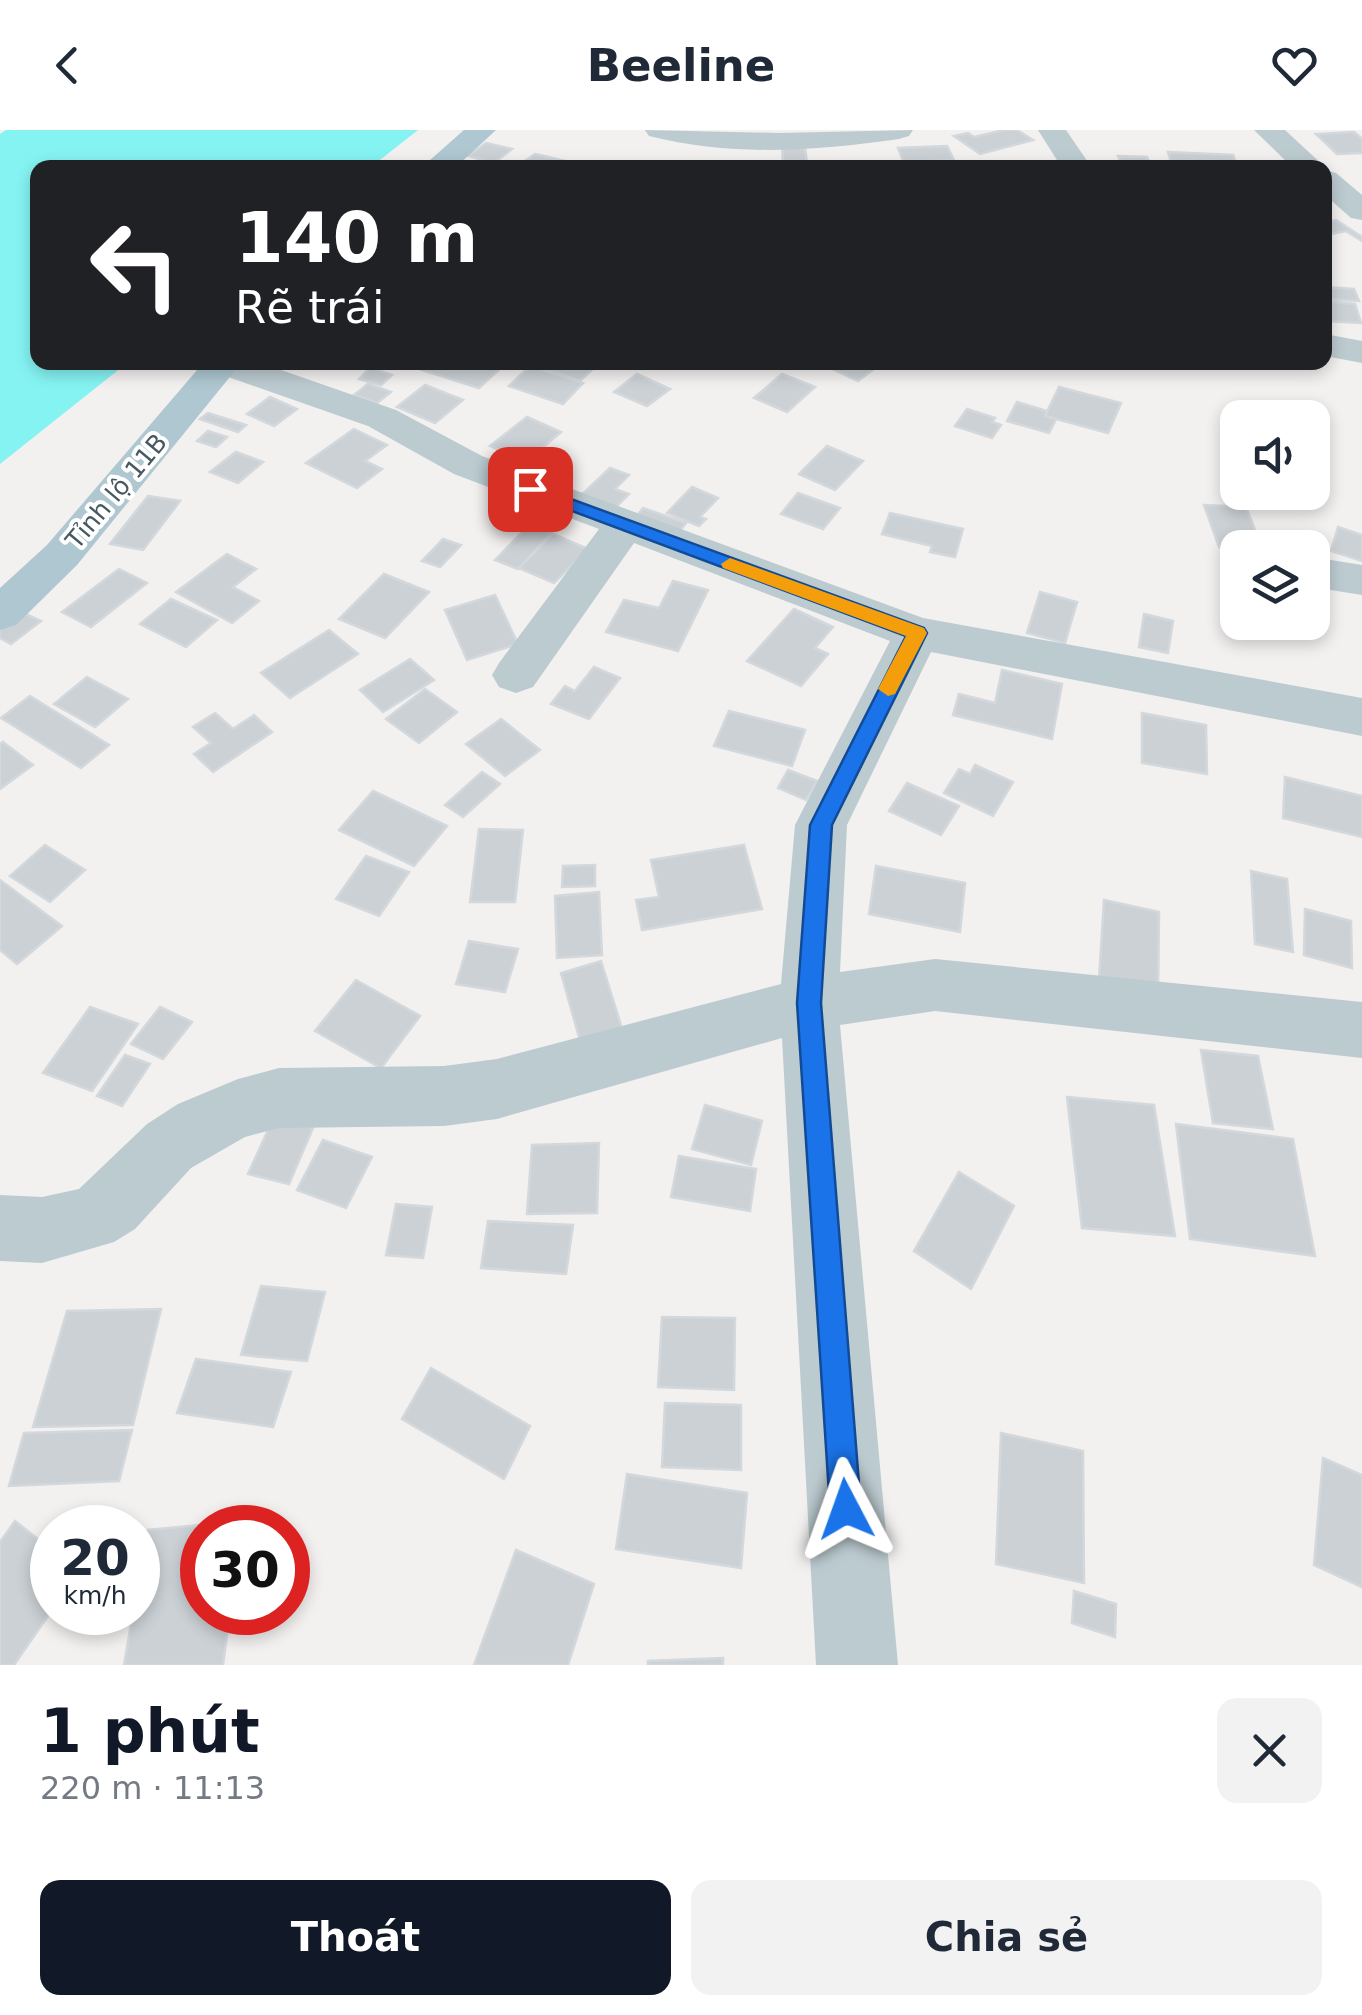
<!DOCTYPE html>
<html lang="vi">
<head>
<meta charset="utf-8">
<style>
	body { margin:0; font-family:"DejaVu Sans",sans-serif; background:#f2f2f3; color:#1f2937; height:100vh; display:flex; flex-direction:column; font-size:38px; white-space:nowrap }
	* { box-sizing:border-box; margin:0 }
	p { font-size:32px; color:#747a83 }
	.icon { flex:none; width:55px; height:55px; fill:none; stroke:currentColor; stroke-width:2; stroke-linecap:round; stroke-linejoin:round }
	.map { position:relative; height:1535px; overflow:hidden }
	.sheet { display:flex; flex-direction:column; background:#fff; flex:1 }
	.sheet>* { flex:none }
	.guide { position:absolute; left:30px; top:30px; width:1302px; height:210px; border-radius:20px; box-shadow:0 5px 15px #0003; background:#202124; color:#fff; overflow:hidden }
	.buttons { position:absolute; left:1220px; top:270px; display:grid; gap:20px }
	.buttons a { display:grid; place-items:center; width:110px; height:110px; border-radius:20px; background:#fff; box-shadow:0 5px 15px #0003; font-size:50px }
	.speed { position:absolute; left:30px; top:1375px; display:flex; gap:20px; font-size:50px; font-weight:700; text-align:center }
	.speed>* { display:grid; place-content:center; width:130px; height:130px; border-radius:50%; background:#fff; box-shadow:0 5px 15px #0003; line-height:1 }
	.speed small { font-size:25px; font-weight:400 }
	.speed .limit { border:15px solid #d22; background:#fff; color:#111 }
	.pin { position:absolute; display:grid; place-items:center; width:85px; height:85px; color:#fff; margin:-42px; border-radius:20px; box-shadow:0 5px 15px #0006 }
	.me { position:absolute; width:110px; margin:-55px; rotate:356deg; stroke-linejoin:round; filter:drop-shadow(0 0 8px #0008) }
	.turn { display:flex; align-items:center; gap:35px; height:210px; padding:0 40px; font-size:45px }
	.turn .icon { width:130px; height:130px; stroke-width:2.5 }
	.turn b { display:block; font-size:70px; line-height:85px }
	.round { display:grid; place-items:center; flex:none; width:105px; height:105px; border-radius:20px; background:#f2f2f3 }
	.summary { display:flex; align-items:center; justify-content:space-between; height:170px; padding:0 40px }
	h1 { font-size:60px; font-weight:800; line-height:75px; color:#111827 }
	.cta { display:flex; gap:20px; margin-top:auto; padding:20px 40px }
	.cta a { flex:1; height:115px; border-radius:20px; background:#111827; color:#fff; font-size:40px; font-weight:800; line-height:115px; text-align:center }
	.cta a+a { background:#f2f2f3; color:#1f2937 }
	header { display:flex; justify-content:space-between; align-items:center; height:130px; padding:0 40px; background:#fff; font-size:45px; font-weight:800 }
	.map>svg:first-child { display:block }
	.water { fill:#85f3f2 }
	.building { fill:#cbd1d5; stroke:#d3d8dc; stroke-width:2.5 }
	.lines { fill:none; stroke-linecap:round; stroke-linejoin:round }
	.minor { fill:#bccbd0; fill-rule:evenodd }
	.major { fill:#aec7d1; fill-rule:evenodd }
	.route { fill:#1a73e8; stroke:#114b97; stroke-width:2.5 }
	.slow { fill:#f59e0b }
	.labels { text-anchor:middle; stroke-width:8; stroke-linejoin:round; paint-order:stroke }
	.far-street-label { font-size:25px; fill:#46595f; stroke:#fff }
</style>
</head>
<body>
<header><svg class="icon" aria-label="back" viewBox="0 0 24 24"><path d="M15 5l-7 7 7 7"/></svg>Beeline<svg class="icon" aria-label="heart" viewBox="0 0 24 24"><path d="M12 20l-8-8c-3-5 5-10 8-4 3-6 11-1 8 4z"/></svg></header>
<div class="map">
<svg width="1362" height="1535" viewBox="0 0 1362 1535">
	<rect width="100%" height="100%" fill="#f3f0f0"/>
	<path class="water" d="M6,0H418L371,37L38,38V232L127,233L0,334V4Z"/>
	<g class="building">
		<path d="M1004,0H1017L1033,10L980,24L954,6L968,3L974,7Z"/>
		<path d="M1354,2L1362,9V23L1337,24L1316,4Z"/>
		<path d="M486,13L512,19L494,33L468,26Z"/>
		<path d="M947,16L954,30L931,31L932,38H906L898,18Z"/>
		<path d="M782,17H805L807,33H783Z"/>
		<path d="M1168,22L1233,25L1238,38H1173Z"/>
		<path d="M535,24L565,31L557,38L525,31Z"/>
		<path d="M1118,26L1147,27L1152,38H1123Z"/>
		<path d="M1336,90L1362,107V111L1346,101L1325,105V92Z"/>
		<path d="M1325,157L1354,159L1359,171L1325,169Z"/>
		<path d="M1325,171L1355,174L1361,193L1325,191Z"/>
		<path d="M431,232H496L504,235L479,258L422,240Z"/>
		<path d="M546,232H600L580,251L541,237Z"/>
		<path d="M818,232H862L875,238L858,251Z"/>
		<path d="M530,236L583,253L563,274L509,256Z"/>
		<path d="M370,238L392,245L381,255L359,249Z"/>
		<path d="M637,244L670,259L647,276L614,262Z"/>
		<path d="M782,244L815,257L787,282L754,268Z"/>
		<path d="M368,254L391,262L377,273L354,265Z"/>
		<path d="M425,255L463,270L435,293L397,277Z"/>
		<path d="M1059,257L1121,273L1108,303L1045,286Z"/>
		<path d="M270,267L297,279L274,296L247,284Z"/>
		<path d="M1017,272L1047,281L1045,286L1056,289L1049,303L1007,291Z"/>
		<path d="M967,279L995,288L992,292L1001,295L992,308L955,296Z"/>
		<path d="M208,283L246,295L238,302L200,289Z"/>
		<path d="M527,287L561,302L525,332L490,316Z"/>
		<path d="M354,299L387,315L365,331L382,339L357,358L306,333Z"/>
		<path d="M208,301L227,307L216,317L197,311Z"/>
		<path d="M827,316L863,331L835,360L799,344Z"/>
		<path d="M236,322L263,332L238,353L210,342Z"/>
		<path d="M610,338L629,345L615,359L629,364L611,382L578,368Z"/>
		<path d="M692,357L718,368L700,387L706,389L699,396L667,383Z"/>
		<path d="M798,363L840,378L823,399L781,384Z"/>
		<path d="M148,366L180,371L143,420L110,414Z"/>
		<path d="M1204,375L1246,377L1262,418L1219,417Z"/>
		<path d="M643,378L686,393L674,408L631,393Z"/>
		<path d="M890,383L963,399L955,427L930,422L932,416L882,404Z"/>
		<path d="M529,395L551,403L518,439L495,430Z"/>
		<path d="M1338,397L1362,405V431L1331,421Z"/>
		<path d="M553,404L588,419L554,453L519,438Z"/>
		<path d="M443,409L461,415L440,437L422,431Z"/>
		<path d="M227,424L256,439L233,457L259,471L232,493L176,462Z"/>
		<path d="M119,439L147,453L91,497L62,482Z"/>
		<path d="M384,444L429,462L385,508L339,489Z"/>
		<path d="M673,451L708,460L678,521L606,502L624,470L659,478Z"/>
		<path d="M1040,462L1077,472L1065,513L1027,503Z"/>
		<path d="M495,465L518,514L467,530L445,480Z"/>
		<path d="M171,469L217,490L186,517L140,494Z"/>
		<path d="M794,479L833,497L815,518L828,524L801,556L747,531Z"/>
		<path d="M19,481L41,491L11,514L0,508V495Z"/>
		<path d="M1144,484L1173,491L1168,523L1139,517Z"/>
		<path d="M329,500L358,524L290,568L261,543Z"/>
		<path d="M410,529L434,550L383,582L360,560Z"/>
		<path d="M594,537L620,548L589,589L551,574L565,556L575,561Z"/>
		<path d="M1002,540L1062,554L1052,609L953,585L959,564L995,573Z"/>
		<path d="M87,547L128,569L95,597L54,574Z"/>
		<path d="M425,559L457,582L419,613L386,589Z"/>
		<path d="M30,566L109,615L81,638L1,588Z"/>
		<path d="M729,581L805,600L792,636L714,616Z"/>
		<path d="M215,583L233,599L254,585L272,602L213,642L194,624L211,613L193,597Z"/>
		<path d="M1142,583L1206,595L1207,644L1142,633Z"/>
		<path d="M501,589L540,620L505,646L466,614Z"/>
		<path d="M3,612L33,635L0,659V614Z"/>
		<path d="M975,635L1013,652L993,686L944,663L959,639L970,644Z"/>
		<path d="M788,640L817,651L806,670L778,658Z"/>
		<path d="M482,642L500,654L463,687L445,675Z"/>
		<path d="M1285,647L1362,666V707L1283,688Z"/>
		<path d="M907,653L959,676L941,705L889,681Z"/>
		<path d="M373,661L447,696L414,736L339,700Z"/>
		<path d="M479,699L523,700L515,772H470Z"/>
		<path d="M45,715L85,740L50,772L10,746Z"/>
		<path d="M744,715L762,779L642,800L636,770L659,767L651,730Z"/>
		<path d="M366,726L409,742L379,786L336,769Z"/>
		<path d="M595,735V756L562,757L563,736Z"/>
		<path d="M876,736L965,753L960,802L869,784Z"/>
		<path d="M1251,741L1287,749L1293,822L1255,814Z"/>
		<path d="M0,750L62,796L17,834L0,820Z"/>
		<path d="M599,762L602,825L557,828L555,766Z"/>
		<path d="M1104,770L1159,782L1158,863L1099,850Z"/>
		<path d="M1305,779L1351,791L1352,838L1304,825Z"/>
		<path d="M469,811L518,819L505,862L456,854Z"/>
		<path d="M601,831L624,905L582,918L561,843Z"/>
		<path d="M356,850L420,886L381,938L315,901Z"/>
		<path d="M90,877L138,894L92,961L43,943Z"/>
		<path d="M160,877L192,892L163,929L131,914Z"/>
		<path d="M1201,920L1258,926L1273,999L1213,993Z"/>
		<path d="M125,925L150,934L122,976L97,966Z"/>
		<path d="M1067,967L1154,975L1175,1106L1082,1098Z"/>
		<path d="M705,975L762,991L751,1035L692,1019Z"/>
		<path d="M273,989L313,998L289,1054L248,1044Z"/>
		<path d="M1176,994L1293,1009L1315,1126L1190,1109Z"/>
		<path d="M323,1010L372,1027L346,1078L297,1060Z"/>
		<path d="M599,1013L597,1083L527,1084L532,1015Z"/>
		<path d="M679,1026L756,1039L750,1081L671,1067Z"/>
		<path d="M959,1042L1014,1076L971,1159L914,1121Z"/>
		<path d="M396,1074L432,1077L423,1128L386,1125Z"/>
		<path d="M488,1091L573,1095L566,1144L481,1138Z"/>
		<path d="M261,1156L325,1162L307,1231L241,1225Z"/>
		<path d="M161,1179L133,1295L33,1297L67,1181Z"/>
		<path d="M662,1187L735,1188L734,1260L658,1257Z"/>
		<path d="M196,1229L291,1242L273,1297L177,1283Z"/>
		<path d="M431,1238L530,1296L504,1349L402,1289Z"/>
		<path d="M665,1273L741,1275V1340L662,1337Z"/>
		<path d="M132,1300L119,1351L9,1356L24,1303Z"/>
		<path d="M1001,1303L1083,1321L1084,1453L996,1434Z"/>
		<path d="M1323,1328L1362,1345V1457L1314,1435Z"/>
		<path d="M627,1344L747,1363L741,1438L616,1419Z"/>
		<path d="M15,1391L52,1420V1480L14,1535H0V1412Z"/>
		<path d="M242,1391L241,1398H202V1482H230L223,1535H124L133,1482H138L148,1400Z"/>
		<path d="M516,1420L594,1454L568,1535H474Z"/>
		<path d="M1074,1461L1116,1474L1115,1507L1072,1493Z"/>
		<path d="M723,1528V1535H648V1531Z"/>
	</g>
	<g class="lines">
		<g class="minor">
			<path d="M645,0L779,3L913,0L909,6L899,9C815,21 732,27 649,6Z"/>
			<path d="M1038,0H1066L1092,38H1062Z"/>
			<path d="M1254,0H1285L1326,38H1293Z"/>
			<path d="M1325,40L1336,43L1362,65V90L1351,88L1325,65Z"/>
			<path d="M1325,204L1362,211V233L1325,226Z"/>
			<path d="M258,232L396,280L482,326L923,488L1362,568V606L931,522L847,695L840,842L935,829L1362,872V928L935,881L840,895L898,1535H816L782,908L497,989L444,996L279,998L245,1007L191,1038L135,1099L114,1112L42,1133L0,1131V1065L42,1067L79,1059L147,994L178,974L238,949L279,938L444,936L497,929L781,854L795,695L890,511L634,413L533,557L516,563L499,557L492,545L499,533L599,399L454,344L368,296L211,241L206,233Z"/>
			<path d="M1312,427L1362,435V465L1312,457Z"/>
		</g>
		<g class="major">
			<path d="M464,0H496L455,38H421Z"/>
			<path d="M204,232H242L77,435L16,495L0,500V458L47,415Z"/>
		</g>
	</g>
	<path class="route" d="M530,354L924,498L927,503L832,695L821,873L861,1379L857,1390L846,1395L835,1390L830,1379L797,873L810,695L906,506L524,363V355Z"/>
	<path class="slow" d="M730,428L924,498L927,503L895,564L888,566L878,559L906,506L723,438L721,434Z"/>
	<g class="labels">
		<g class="far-street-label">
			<text transform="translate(116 361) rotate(-50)" y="9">Tỉnh lộ 11B</text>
		</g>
	</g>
</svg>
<div class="buttons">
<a><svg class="icon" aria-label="sound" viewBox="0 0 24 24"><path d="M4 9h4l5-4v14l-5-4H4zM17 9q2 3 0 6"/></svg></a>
<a><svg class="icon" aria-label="layers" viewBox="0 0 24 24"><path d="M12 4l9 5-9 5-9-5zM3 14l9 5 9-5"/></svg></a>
</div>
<div class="speed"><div>20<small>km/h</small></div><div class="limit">30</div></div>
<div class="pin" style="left:530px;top:359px;background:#d93025"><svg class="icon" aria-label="arrive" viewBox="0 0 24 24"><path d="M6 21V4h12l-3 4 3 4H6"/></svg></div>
<svg class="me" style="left:846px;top:1379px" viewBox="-20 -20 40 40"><path d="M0-17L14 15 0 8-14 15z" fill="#1a73e8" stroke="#fff" stroke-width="4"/></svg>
<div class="guide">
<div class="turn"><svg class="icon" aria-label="left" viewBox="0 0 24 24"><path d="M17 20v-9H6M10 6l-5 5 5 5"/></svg><div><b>140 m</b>Rẽ trái</div></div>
</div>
</div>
<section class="sheet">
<div class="summary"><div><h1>1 phút</h1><p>220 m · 11:13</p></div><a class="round"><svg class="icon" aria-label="close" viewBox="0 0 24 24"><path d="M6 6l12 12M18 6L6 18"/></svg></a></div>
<div class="cta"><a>Thoát</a><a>Chia sẻ</a></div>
</section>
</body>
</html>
